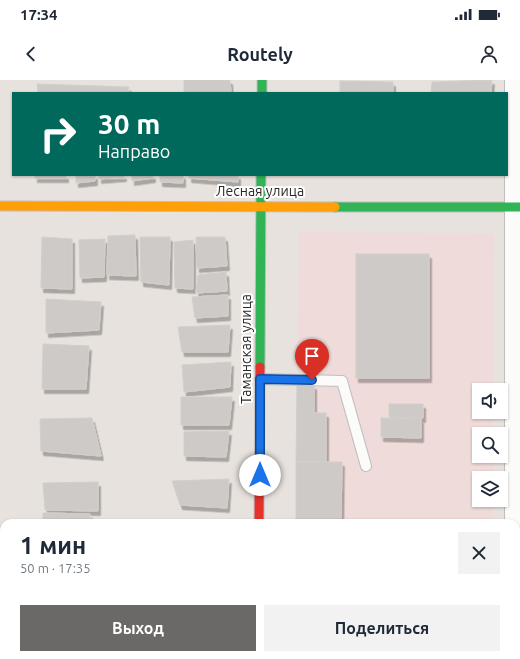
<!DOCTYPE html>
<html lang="ru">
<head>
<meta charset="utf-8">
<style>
	body { margin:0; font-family:Ubuntu,sans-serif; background:#f2f2f3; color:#1f2937; height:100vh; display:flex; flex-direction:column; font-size:15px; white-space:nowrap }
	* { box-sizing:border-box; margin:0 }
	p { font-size:13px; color:#747a83 }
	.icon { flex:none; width:22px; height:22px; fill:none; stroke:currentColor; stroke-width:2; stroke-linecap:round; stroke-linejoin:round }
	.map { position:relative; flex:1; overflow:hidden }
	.drawer { position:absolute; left:0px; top:439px; width:520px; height:140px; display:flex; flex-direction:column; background:#fff; border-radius:12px 12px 0 0; box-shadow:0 1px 3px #0004 }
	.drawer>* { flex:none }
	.guide { position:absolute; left:12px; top:12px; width:496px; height:84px; border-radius:0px; box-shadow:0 1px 3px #0004; background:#00695c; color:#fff; overflow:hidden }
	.fabs { position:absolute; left:472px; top:303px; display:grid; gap:8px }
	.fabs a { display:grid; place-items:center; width:36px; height:36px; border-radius:0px; background:#fff; box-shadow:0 1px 3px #0004; font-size:20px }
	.pin { position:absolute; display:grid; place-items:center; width:34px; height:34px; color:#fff; margin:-41px -17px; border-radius:50% 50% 50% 0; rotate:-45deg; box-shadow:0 0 4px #0007 }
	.pin .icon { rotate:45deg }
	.me { position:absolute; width:44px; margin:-22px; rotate:0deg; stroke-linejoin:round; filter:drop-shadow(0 0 3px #0008) }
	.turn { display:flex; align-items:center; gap:14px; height:84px; padding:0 20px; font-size:18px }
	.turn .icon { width:52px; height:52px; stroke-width:2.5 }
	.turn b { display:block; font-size:28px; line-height:34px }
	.round { display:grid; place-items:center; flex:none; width:42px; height:42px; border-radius:0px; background:#f2f2f3 }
	.headline { display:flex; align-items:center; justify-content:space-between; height:68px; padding:0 20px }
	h1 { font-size:24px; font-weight:700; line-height:30px }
	.cta { display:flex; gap:8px; margin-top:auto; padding:8px 20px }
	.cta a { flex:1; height:46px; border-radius:0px; background:#6b6967; color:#fff; font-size:16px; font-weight:700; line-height:46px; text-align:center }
	.cta a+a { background:#f2f2f3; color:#1f2937 }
	.status { display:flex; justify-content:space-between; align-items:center; height:28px; padding:0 20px; background:#fff; direction:ltr }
	.status svg { height:11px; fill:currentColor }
	header { display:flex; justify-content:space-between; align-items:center; height:52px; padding:0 20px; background:#fff; font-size:18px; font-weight:700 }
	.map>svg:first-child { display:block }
	.medical { fill:#eedbda }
	.building { fill:#cecac7; stroke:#d2cec9; filter:url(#shadow) }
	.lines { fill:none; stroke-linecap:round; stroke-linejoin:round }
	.lane-casing { stroke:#c0bebf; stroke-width:12 }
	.street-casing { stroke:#c0bebf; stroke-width:22 }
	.fast-casing { stroke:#c0bebf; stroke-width:11 }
	.slow-casing { stroke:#c0bebf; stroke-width:11 }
	.jam-casing { stroke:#c0bebf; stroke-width:11 }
	.lane { stroke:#fbfbfa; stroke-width:10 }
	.street { stroke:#fbfbfa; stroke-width:20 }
	.fast { stroke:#30b455; stroke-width:9 }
	.slow { stroke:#ff9f0a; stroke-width:9 }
	.jam { stroke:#e5322d; stroke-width:9 }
	.route-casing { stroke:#114b97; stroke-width:10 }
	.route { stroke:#1a73e8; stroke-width:7 }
	.labels { text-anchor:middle; stroke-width:4; stroke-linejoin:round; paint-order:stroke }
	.street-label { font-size:14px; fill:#282828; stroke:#fff }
</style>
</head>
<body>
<div class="status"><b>17:34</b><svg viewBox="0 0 49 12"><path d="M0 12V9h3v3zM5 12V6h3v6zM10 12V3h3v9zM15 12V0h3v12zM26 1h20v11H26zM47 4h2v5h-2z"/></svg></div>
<header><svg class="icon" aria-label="back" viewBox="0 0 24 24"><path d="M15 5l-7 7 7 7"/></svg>Routely<svg class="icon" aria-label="person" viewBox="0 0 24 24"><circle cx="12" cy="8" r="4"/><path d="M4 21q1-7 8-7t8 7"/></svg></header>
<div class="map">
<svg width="520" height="579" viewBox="0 0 520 579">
	<defs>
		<filter id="shadow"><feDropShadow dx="2.5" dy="4.5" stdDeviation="0" flood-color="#0004"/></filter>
	</defs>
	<rect width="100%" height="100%" fill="#e7e2dd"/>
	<path class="medical" d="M299,152L494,154L493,310H479V332H493V354H479V376H493V398H479V420H493V443H296Z"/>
	<g class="building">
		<path d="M184,0H230L231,13H184Z"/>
		<path d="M492,0L491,13H431L432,2Z"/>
		<path d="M340,1L393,2V13H340Z"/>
		<path d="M37,4L129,7L128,13H38Z"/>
		<rect x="35" y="95" width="31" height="3"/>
		<path d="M76,95H95V101L76,103Z"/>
		<path d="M99,95H124V97L99,99Z"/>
		<path d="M132,95H153V98L132,101Z"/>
		<path d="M160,95H183V103L160,102Z"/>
		<path d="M189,95H238V102L189,98Z"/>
		<path d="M135,155L136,196L107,195L108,156Z"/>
		<path d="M42,157L72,159V209L41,208Z"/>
		<path d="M140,157H170L169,205L141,202Z"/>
		<path d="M196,157H225L227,186L197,188Z"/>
		<path d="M105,159L104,197L80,198L79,160Z"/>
		<path d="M193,160V209L175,208L174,162Z"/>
		<rect x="356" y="174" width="73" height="124"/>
		<path d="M226,192L227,211L196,213L198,195Z"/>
		<path d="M228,215V236L195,238L192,217Z"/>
		<path d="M46,219L101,222L99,250L46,253Z"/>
		<path d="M230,245L228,272H182L178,247Z"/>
		<path d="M43,264L89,266L86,309H42Z"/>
		<path d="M231,282L230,307L184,312L182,285Z"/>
		<path d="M297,305H314V333H326V382H296Z"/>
		<path d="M181,317H232L229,345H181Z"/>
		<path d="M389,324H423V338L389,337Z"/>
		<path d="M92,338L101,376L41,371L40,339Z"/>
		<path d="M381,338L421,339V358L381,357Z"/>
		<path d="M229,351L226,377L184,376V352Z"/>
		<path d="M296,382H342L341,443H296Z"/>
		<path d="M229,399L227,428L180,425L172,401Z"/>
		<path d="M98,402V431L45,430L43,403Z"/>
		<path d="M43,433L90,434V443H43Z"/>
		<rect x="34" y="575" width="37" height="4"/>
		<rect x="141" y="575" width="54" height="4"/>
		<rect x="298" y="575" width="55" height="4"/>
		<path d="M421,575H451V579H422Z"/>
	</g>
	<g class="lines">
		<defs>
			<path id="lane" d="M260,299L342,301L366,386"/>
			<g id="street">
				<path d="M515,0V443"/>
				<path d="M515,579V575"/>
			</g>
			<g id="fast">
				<path d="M262,0V13"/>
				<path d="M335,127H520"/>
				<path d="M260,287L261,95"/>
			</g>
			<path id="slow" d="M0,126L335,127"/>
			<g id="jam">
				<path d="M259,443L260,287"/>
				<path d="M259,575V579"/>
			</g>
		</defs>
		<use href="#lane" class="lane-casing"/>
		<use href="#street" class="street-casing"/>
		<use href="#fast" class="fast-casing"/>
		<use href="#slow" class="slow-casing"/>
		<use href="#jam" class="jam-casing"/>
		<use href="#lane" class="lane"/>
		<use href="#street" class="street"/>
		<use href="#fast" class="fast"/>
		<use href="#slow" class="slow"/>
		<use href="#jam" class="jam"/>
	</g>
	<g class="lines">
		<defs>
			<path id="route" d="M260,395V299L312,300"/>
		</defs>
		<use href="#route" class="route-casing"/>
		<use href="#route" class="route"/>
	</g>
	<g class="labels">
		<g class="street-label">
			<text x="260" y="116">Лесная улица</text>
			<text transform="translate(246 269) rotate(-90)" y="5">Таманская улица</text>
		</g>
	</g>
</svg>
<div class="fabs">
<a><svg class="icon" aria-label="sound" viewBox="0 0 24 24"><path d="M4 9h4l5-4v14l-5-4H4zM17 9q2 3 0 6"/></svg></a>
<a><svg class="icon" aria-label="search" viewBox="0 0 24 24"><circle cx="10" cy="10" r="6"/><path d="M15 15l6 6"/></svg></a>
<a><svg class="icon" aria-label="layers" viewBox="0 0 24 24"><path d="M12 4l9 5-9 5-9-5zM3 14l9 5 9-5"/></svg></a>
</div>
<div class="pin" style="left:312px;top:300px;background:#d93025"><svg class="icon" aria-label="arrive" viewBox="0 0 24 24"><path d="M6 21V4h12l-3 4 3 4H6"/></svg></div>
<svg class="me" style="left:260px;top:395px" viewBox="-20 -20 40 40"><circle r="19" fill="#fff"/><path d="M0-13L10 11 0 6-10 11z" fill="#1a73e8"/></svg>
<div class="guide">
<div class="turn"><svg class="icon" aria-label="right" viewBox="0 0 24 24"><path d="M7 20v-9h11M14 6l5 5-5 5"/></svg><div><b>30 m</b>Направо</div></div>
</div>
<section class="drawer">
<div class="headline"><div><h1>1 мин</h1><p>50 m · 17:35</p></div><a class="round"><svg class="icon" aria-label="close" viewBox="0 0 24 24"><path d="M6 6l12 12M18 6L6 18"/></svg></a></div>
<div class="cta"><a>Выход</a><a>Поделиться</a></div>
</section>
</div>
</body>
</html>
